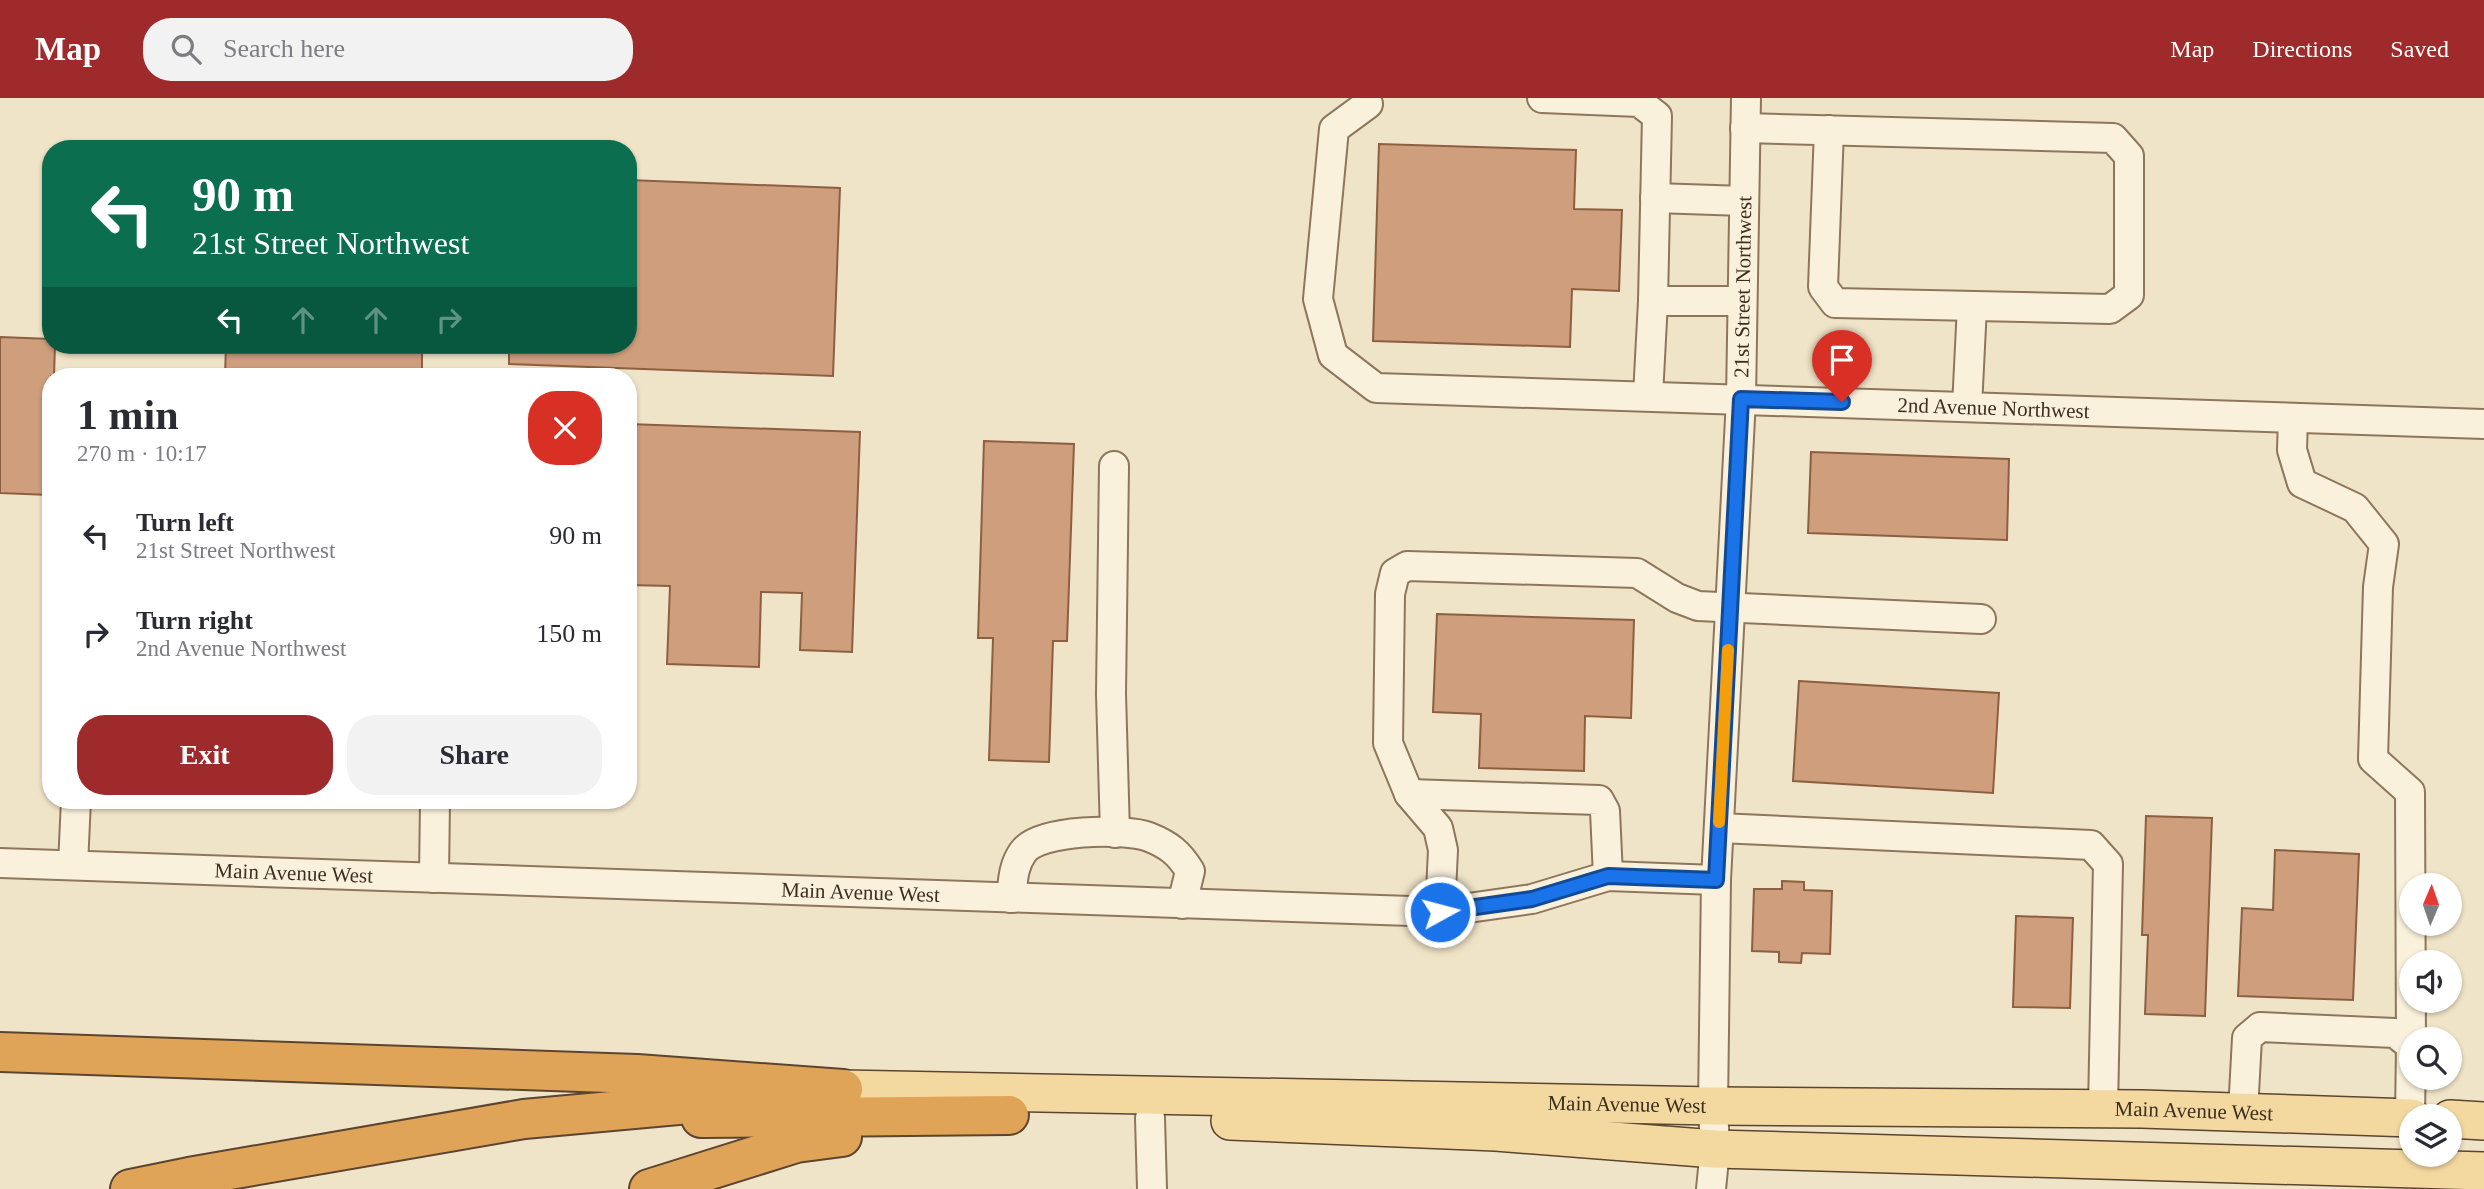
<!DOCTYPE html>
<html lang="en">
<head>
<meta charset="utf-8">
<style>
	body { margin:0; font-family:"Times New Roman",serif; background:#f2f2f3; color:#2b2b33; height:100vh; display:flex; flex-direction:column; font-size:26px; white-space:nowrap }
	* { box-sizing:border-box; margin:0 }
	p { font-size:23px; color:#7c7c81 }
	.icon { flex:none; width:38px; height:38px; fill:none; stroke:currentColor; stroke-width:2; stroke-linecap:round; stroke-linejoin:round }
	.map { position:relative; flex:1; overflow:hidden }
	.panel { position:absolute; left:42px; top:270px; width:595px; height:441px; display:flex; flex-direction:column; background:#fff; border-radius:28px; box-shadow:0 2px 5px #0004 }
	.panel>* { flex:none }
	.top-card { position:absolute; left:42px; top:42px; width:595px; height:214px; border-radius:28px; box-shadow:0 2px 5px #0004; background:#0b6e4f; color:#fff; overflow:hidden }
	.needle { width:46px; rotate:2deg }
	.tools { position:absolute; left:2399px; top:775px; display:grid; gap:14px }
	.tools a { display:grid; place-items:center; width:63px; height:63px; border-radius:50%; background:#fff; box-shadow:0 2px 5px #0004; font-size:35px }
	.pin { position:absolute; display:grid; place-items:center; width:60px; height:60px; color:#fff; margin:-72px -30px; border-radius:50% 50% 50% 0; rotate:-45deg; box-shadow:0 0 7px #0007 }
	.pin .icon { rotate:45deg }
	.me { position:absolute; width:77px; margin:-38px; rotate:83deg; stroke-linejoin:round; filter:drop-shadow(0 0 5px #0008) }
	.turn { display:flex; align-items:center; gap:24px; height:147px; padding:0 35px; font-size:32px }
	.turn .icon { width:91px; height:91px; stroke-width:2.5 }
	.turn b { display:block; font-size:49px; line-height:60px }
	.lanes { display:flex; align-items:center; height:66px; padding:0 35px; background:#0003; justify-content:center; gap:35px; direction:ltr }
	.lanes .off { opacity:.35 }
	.round { display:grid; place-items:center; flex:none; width:74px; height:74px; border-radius:28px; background:#f2f2f3 }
	.overview { display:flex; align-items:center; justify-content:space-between; height:119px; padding:0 35px }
	h1 { font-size:42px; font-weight:700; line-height:52px }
	.primary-button { display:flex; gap:14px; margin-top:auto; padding:14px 35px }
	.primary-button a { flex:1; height:80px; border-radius:28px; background:#9e2a2b; color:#fff; font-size:28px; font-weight:700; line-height:80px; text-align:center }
	.primary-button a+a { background:#f2f2f3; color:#2b2b33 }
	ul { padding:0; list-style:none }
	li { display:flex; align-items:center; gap:21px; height:98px; padding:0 35px }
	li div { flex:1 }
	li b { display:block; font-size:26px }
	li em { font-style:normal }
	header { display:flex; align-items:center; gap:42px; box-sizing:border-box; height:98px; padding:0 35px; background:#9e2a2b; color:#fff }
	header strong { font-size:33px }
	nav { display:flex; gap:38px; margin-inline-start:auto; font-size:24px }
	.search { width:490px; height:63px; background:#f2f2f3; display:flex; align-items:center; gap:18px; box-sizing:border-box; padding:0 24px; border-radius:28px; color:#7c7c81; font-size:26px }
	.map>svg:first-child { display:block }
	.building { fill:#cf9f7d; stroke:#8d5f41; stroke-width:2 }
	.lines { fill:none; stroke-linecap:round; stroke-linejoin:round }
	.minor-casing { stroke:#8d765c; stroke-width:32 }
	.major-casing { stroke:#5b4430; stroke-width:40 }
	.highway-casing { stroke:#5b4430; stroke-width:42 }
	.minor { stroke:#faf1dc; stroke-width:28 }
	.major { stroke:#f3d9a0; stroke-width:37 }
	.highway { stroke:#e0a458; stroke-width:38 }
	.route-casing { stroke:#114b97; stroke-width:18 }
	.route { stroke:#1a73e8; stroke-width:12 }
	.slow { stroke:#f59e0b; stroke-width:12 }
	.labels { text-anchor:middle; stroke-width:7; stroke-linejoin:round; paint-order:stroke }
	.street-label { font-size:21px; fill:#3d2e20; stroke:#f7eed8 }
</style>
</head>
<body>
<header>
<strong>Map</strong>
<div class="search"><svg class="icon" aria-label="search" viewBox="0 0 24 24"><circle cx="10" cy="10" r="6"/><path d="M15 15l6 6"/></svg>Search here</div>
<nav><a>Map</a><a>Directions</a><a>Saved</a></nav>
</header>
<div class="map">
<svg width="2484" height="1091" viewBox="0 0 2484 1091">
	<rect width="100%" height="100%" fill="#f0e4c8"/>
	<g class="building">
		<path d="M1379,46L1576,52L1574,111L1622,112L1619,193L1572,191L1570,249L1373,243Z"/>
		<path d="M628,82L840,90L833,278L509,266V247H628Z"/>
		<path d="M0,239L51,241V247H55L54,278H51L49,397L0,395Z"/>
		<path d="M226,247H422V278H225Z"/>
		<path d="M628,326L860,334L852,554L800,552L802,495L761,494L759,569L667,566L670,488L628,487Z"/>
		<path d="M984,343L1074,346L1067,543H1053L1049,664L989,662L993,540H978Z"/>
		<path d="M1811,354L2009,361L2007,442L1808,435Z"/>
		<path d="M1437,516L1634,522L1631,620L1585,618L1584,673L1479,670L1481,616L1433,614Z"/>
		<path d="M1799,583L1999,595L1993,695L1793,683Z"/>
		<path d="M2146,718L2212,720L2205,918L2145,916L2148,837H2142Z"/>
		<path d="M2275,752L2359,756L2353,902L2238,898L2242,810L2273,812Z"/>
		<path d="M1782,783L1804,784V792L1832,793L1830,856L1802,855L1801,865L1779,864V854L1752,853L1754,791H1782Z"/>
		<path d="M2016,818L2073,820L2070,910L2013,909Z"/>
	</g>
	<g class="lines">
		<defs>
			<g id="minor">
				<path d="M1542,0L1639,4L1657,18L1653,203L1648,298"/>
				<path id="s1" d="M1368,6L1334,31L1318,201L1333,257L1376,290L2484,326"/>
				<path d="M1745,30L2113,40L2129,58V197L2110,211L1835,205L1823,189L1829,32"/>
				<path d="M1655,100L1744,103"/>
				<path d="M1653,203H1742"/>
				<path d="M1967,309L1972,208"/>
				<path d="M2293,320L2292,352L2302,385L2355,410L2384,446L2378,489L2373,661L2410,694L2411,948"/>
				<path d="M1114,368L1111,596L1115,735"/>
				<path d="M1409,696L1599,702L1605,713L1608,778"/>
				<path d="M1719,730L2091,747L2108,766L2103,1010"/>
				<path id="s2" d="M0,765L1440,814L1532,801L1608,778L1716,782"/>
				<path d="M73,767L76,702"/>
				<path d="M434,780L435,702"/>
				<path d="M1011,800C1013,783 1013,768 1023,754C1039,731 1125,730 1149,739C1169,747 1179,755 1190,773L1182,806"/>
				<path d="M1440,814L1443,752L1438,730L1409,696L1388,645L1390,496L1395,475L1407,468L1637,475L1677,500L1698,508L1981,521"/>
				<path d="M2243,1014L2247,940L2260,929L2395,935L2411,948L2410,1020"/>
				<path d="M1150,1020L1152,1091"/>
				<path id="s3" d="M1711,1091L1715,1051L1713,1008L1716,782L1741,301L1746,0"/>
			</g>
			<g id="major">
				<path id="s4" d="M843,991L1713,1008L2142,1011L2412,1020"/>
				<path d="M2450,1021L2484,1023"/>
				<path d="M1230,1023L1496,1034L1715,1051L2484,1073"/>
			</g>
			<g id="highway">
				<path d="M0,954L637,976L843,991"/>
				<path d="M701,1020L1009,1017"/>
				<path d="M130,1091L189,1079L524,1021L733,1002"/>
				<path d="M649,1091L796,1045L842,1039"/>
			</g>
		</defs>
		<use href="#minor" class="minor-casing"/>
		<use href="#major" class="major-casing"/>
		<use href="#highway" class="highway-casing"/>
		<use href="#minor" class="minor"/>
		<use href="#major" class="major"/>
		<use href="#highway" class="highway"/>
	</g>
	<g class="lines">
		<defs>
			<path id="route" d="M1440,814L1532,801L1608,778L1716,782L1741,301L1842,304"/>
		</defs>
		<use href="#route" class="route-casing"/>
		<use href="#route" class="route"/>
		<path class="slow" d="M1719,724L1728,552"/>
	</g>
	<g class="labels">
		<g class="street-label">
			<text dy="7" stroke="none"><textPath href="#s3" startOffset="903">21st Street Northwest</textPath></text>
			<text dy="7" stroke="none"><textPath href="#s1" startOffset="943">2nd Avenue Northwest</textPath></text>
			<text dy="7" stroke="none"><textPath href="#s2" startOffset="294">Main Avenue West</textPath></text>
			<text dy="7" stroke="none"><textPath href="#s2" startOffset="861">Main Avenue West</textPath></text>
			<text dy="7" stroke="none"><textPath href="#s4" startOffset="784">Main Avenue West</textPath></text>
			<text dy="7" stroke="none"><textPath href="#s4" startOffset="1351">Main Avenue West</textPath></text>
		</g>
	</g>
</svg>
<div class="tools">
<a><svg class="needle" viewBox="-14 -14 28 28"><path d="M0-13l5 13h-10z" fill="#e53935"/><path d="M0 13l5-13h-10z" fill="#7c7c81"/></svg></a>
<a><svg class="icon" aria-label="sound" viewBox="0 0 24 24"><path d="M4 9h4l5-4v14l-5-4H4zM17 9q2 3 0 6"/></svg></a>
<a><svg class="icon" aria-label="search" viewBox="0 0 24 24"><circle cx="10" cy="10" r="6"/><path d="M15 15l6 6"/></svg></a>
<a><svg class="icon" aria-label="layers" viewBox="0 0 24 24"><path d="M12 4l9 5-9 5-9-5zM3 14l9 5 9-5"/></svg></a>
</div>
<div class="pin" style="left:1842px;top:304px;background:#d93025"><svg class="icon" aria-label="arrive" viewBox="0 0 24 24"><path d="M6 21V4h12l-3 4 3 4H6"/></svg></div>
<svg class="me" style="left:1440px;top:814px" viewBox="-20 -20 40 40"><circle r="17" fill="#1a73e8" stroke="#fff" stroke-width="3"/><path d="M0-11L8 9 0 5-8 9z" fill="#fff"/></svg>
<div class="top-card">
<div class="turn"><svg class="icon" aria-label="left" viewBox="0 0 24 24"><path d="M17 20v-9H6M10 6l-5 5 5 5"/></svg><div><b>90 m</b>21st Street Northwest</div></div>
<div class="lanes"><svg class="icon" aria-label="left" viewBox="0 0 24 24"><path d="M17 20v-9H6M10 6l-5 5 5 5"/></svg><svg class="icon off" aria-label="ahead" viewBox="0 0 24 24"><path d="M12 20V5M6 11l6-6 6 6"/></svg><svg class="icon off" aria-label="ahead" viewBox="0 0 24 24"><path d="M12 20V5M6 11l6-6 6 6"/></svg><svg class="icon off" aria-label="right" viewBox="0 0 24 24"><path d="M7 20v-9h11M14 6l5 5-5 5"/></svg></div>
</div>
<section class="panel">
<div class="overview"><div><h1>1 min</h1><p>270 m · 10:17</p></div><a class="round" style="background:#d93025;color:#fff"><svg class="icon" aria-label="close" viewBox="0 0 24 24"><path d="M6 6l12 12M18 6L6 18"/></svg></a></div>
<ul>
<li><svg class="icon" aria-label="left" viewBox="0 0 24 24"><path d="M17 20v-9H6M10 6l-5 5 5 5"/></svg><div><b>Turn left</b><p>21st Street Northwest</p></div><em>90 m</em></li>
<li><svg class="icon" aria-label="right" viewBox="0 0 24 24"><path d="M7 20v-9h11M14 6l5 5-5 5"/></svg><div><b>Turn right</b><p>2nd Avenue Northwest</p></div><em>150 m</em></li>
</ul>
<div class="primary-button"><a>Exit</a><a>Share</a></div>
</section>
</div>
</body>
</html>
